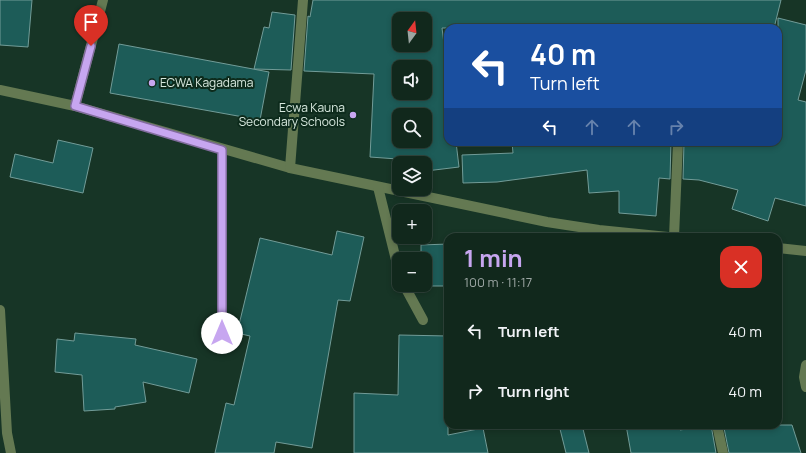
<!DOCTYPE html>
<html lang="en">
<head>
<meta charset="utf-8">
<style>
	body { margin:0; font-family:Manrope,sans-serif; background:#1a3025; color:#f1f3f6; height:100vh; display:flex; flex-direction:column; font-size:15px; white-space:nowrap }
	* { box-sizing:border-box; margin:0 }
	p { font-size:13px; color:#9ca6a3 }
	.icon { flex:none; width:22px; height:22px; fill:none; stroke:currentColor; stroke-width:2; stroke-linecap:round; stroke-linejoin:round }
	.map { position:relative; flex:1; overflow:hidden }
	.sheet { position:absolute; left:444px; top:233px; width:338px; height:196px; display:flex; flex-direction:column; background:#11281c; border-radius:12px; box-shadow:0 2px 6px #0003,0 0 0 1px #30443b }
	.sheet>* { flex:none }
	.guide { position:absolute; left:444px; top:24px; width:338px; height:122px; border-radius:12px; box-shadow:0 2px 6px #0003,0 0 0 1px #30443b; background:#1a4fa0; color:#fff; overflow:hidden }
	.needle { width:26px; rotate:15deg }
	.tools { position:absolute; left:392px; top:12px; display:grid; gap:8px }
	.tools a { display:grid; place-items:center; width:40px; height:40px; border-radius:8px; background:#11281c; box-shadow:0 2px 6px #0003,0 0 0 1px #30443b; font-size:20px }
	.pin { position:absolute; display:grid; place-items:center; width:34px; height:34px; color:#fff; margin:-41px -17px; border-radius:50% 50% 50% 0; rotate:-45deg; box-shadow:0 0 4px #0007 }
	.pin .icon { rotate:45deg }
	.me { position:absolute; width:44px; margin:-22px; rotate:0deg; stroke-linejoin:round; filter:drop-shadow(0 0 3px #0008) }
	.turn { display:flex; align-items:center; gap:14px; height:84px; padding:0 20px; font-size:18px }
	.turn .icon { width:52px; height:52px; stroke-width:2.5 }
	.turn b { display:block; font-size:28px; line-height:34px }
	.lanes { display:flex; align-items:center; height:38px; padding:0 20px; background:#0003; justify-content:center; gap:20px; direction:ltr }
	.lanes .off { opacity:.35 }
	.round { display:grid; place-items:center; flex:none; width:42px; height:42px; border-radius:12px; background:#1a3025 }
	.overview { display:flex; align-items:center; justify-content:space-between; height:68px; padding:0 20px }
	h1 { font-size:24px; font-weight:700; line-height:30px; color:#c7a6f0 }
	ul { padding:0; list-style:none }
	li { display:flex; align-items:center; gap:12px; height:60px; padding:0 20px }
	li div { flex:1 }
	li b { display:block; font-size:15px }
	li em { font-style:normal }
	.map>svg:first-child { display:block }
	.building { fill:#1d5c58; stroke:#729c98; fill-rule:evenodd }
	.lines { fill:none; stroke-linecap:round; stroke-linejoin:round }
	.minor { stroke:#647952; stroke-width:10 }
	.route-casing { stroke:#816c9c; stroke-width:10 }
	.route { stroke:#c7a6f0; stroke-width:7 }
	.poi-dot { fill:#c7a6f0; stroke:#0d2b1c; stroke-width:1.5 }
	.labels { text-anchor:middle; stroke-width:4; stroke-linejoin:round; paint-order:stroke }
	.poi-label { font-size:12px; fill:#d7e8de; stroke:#0d2b1c; text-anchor:start }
</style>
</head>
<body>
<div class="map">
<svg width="806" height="453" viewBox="0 0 806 453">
	<rect width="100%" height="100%" fill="#173526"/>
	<g class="building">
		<path d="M0,0H32L28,47L0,45Z"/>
		<path d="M313,0H781L774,28H442L448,75V142H456L459,167L426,171L425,161L370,157L374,74L304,71L308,16L310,17ZM399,19H425V45H399ZM399,67H425V93H399ZM399,115H425V141H399Z"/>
		<path d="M272,12L295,15L291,70L254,69L264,27L269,28Z"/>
		<path d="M778,18L806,25V70L798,100L806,102V206L775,198L768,221L732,209L738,190L699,180L683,179L684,142H778Z"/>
		<path d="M119,44L269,72L260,120L110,93Z"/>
		<path d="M58,140L93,148L83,193L10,177L15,154L53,163Z"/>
		<path d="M512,142H574V145L632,142H671L670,179L659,178L656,216L619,213V191L589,193L587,170L497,182L463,183L462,155L513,153Z"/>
		<path d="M337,231L364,237L350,301L338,300L312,448L276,442L274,453H215L226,403L234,405L250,336L237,333L260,238L332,255Z"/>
		<path d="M448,244V286H421V285H425V259H421V245Z"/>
		<path d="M75,333L136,339L135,345L197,359L189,393L143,382L146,402L115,407V409L84,411L82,375L55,372L57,339L74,341Z"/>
		<path d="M399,335L448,336V435L483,428L488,453H354V393L398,395Z"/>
		<path d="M559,425H582L589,453H566Z"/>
		<path d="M626,425H680V430L711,425L716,453H631Z"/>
		<path d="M746,425H792L801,453H729L724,428Z"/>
	</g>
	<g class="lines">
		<g class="minor">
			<path d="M0,90L75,106L290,168L547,222L599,230L668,237"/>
			<path d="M75,106L103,0"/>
			<path d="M222,150V333"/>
			<path d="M290,168L303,0"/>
			<path d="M378,187L399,272"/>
			<path d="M674,237L678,142"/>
			<path d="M778,248L806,251"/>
			<path d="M404,285L423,320"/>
			<path d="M0,310L7,433L11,453"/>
			<path d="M806,365L804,377L806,387"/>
			<path d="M717,425L723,453"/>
		</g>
	</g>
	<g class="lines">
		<defs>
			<path id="route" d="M91,46L75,106L222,150V333"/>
		</defs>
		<use href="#route" class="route-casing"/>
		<use href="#route" class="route"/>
	</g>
	<g class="poi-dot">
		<circle cx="152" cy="83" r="4"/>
		<circle cx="353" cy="115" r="4"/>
	</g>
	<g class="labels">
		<g class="poi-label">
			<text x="160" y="87">ECWA Kagadama</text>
			<text x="345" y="112" text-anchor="end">Ecwa Kauna<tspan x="345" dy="14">Secondary Schools</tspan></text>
		</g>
	</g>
</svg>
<div class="tools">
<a><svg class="needle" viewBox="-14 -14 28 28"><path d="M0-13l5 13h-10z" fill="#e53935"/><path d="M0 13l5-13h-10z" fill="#9ca6a3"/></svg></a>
<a><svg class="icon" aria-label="sound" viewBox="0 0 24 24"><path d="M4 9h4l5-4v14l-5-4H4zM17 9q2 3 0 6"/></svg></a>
<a><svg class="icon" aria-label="search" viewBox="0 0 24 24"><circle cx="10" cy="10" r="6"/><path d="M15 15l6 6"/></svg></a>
<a><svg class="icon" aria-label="layers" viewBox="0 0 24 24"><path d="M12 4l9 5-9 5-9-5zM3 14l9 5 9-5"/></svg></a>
<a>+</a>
<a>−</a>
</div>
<div class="pin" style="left:91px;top:46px;background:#d93025"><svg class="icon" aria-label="arrive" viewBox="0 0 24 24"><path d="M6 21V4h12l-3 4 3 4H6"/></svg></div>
<svg class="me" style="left:222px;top:333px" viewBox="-20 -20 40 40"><circle r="19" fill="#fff"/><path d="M0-13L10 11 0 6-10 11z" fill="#c7a6f0"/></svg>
<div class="guide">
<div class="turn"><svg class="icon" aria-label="left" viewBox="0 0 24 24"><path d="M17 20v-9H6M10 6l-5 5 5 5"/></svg><div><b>40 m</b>Turn left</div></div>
<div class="lanes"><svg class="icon" aria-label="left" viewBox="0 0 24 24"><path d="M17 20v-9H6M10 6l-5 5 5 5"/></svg><svg class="icon off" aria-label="ahead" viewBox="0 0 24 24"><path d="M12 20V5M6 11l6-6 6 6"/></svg><svg class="icon off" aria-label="ahead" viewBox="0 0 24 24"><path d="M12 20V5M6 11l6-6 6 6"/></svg><svg class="icon off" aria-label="right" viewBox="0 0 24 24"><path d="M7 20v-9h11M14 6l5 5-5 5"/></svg></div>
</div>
<section class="sheet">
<div class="overview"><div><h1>1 min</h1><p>100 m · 11:17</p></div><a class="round" style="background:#d93025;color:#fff"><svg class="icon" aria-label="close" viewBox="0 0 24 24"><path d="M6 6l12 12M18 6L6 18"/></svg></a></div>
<ul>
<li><svg class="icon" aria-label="left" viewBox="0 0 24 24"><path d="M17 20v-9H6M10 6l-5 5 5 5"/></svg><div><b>Turn left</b></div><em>40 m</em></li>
<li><svg class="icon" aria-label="right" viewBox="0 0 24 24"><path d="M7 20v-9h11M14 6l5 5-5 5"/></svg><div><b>Turn right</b></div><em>40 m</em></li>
</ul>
</section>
</div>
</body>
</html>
